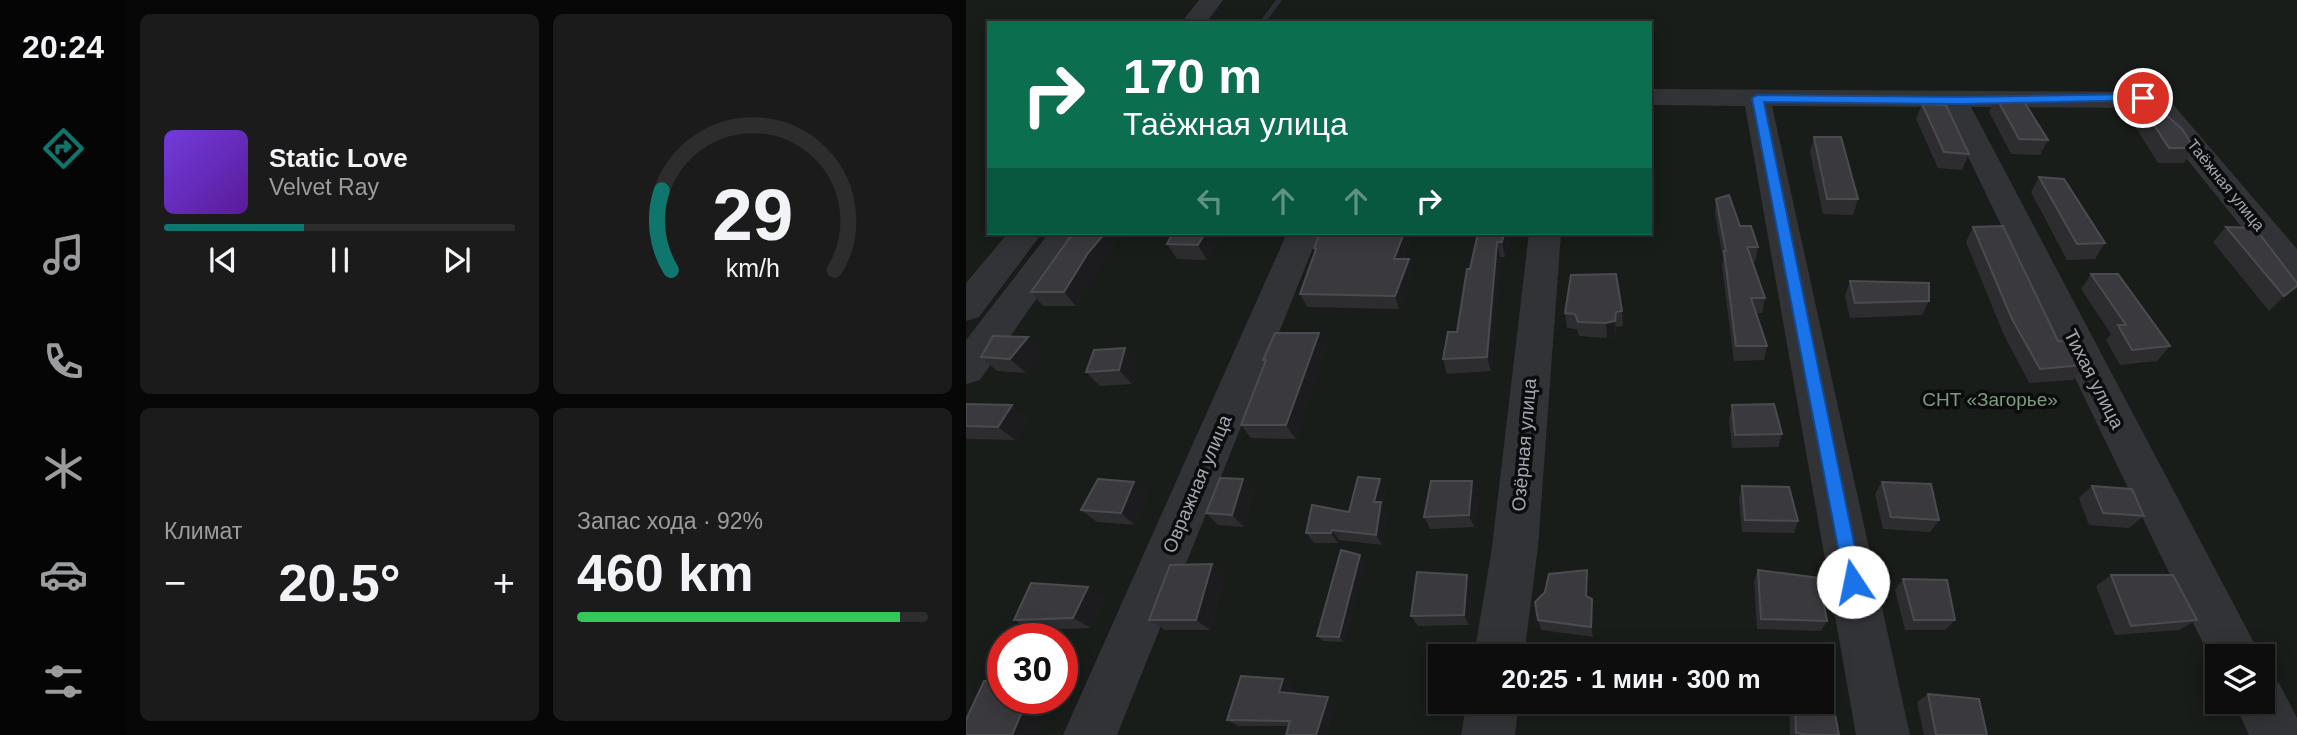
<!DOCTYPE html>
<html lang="ru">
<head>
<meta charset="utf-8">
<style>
	body { margin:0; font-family:Arial,sans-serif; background:#1b1b1c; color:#f1f3f6; height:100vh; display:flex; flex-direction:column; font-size:26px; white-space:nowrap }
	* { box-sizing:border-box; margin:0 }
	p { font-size:23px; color:#9a9c9e }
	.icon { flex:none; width:38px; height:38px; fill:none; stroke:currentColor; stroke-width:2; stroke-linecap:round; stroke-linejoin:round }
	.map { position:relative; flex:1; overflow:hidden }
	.side { display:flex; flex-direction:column; gap:14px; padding:14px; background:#070708; width:840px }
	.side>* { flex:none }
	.hud { position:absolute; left:21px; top:21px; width:665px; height:214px; border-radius:0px; box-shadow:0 4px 18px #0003,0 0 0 2px #2d2d2e; background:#0b6e4f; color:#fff; overflow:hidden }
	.buttons { position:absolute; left:1239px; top:644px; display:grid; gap:14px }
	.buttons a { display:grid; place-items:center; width:70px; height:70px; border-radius:0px; background:#0d0d0e; box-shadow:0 4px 18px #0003,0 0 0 2px #2d2d2e; font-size:35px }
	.speed { position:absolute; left:21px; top:623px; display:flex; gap:14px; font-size:35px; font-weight:700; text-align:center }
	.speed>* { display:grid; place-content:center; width:91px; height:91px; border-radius:50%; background:#0d0d0e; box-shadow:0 4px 18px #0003,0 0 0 2px #2d2d2e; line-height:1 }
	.speed .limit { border:10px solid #d22; background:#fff; color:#111 }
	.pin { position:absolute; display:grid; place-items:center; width:60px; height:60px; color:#fff; margin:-30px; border:4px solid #fff; border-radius:50%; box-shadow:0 2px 7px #0007 }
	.me { position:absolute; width:77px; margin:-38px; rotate:349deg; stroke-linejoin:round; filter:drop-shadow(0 0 5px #0008) }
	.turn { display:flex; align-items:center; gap:24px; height:147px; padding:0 21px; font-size:32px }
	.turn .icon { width:91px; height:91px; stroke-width:2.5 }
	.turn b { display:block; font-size:49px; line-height:60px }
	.lanes { display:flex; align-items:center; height:66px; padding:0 21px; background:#0003; justify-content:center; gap:35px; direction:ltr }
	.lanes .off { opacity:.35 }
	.big { font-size:52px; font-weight:700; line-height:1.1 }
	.side .widget { flex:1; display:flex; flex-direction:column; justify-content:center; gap:10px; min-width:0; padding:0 24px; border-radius:10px; background:#1b1b1c }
	.side .dial { align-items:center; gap:0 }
	.dial svg { height:182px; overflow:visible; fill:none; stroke:#2d2d2e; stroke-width:7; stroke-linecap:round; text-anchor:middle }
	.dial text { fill:#f1f3f6; stroke:none }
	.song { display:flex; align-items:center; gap:21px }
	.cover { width:84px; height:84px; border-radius:10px; background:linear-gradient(135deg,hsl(260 70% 55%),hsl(270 70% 35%)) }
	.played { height:7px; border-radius:4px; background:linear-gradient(90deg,#0f766e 40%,#2d2d2e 40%) }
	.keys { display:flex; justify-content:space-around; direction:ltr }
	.heat { display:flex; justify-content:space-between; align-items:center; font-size:38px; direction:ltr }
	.charge { height:10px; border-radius:5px; background:linear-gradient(90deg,#34c759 92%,#2d2d2e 0) }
	.side .tiles { flex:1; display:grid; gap:14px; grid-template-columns:repeat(2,1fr) }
	.trip { position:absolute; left:462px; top:644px; width:406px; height:70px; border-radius:0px; background:#0d0d0e; box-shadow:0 4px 18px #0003,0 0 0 2px #2d2d2e; font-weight:700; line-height:70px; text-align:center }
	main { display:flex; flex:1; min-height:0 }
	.dock { display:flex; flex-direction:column; width:126px; justify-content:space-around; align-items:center; background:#050506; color:#9a9c9e }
	.dock .icon { width:49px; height:49px }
	.dock .selected { color:#0f766e }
	.dock b { font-size:32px; color:#f1f3f6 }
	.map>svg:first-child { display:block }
</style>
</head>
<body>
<main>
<nav class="dock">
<b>20:24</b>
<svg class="icon selected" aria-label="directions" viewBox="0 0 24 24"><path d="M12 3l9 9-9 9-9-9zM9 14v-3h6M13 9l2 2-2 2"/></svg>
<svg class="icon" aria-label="music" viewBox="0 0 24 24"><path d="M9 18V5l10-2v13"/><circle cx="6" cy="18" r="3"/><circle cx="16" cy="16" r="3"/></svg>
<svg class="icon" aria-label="phone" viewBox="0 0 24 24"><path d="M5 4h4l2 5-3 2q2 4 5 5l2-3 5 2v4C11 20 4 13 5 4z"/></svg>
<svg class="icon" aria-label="climate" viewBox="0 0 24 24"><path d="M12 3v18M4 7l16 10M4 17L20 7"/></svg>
<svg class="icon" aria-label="car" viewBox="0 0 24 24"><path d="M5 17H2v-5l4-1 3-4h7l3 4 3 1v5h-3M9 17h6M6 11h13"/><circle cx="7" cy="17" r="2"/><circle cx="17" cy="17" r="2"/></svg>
<svg class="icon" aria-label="filters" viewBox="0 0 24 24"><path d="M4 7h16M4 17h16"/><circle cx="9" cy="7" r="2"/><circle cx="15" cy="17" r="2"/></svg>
</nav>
<section class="side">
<div class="tiles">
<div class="widget">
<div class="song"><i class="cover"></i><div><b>Static Love</b><p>Velvet Ray</p></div></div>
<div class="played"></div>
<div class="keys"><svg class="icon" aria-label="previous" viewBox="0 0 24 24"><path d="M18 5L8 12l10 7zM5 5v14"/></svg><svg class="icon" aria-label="pause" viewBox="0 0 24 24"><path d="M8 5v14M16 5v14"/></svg><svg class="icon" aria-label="next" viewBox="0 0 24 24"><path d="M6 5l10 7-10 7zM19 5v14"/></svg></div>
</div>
<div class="widget dial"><svg viewBox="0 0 100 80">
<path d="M14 69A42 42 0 1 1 86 69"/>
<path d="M14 69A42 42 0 0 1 10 34" stroke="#0f766e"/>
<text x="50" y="56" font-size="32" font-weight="700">29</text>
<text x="50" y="72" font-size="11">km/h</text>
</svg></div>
<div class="widget"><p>Климат</p>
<div class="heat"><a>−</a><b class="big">20.5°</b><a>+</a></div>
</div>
<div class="widget"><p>Запас хода · 92%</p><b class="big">460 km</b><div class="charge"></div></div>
</div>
</section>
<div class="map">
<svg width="1331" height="735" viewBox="0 0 1331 735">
	<rect width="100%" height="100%" fill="#111112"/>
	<!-- green -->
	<path fill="#181d19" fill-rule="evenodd" d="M0 0H1331V735H0ZM23 23H684V233H23ZM37 639H96V698H37ZM474 656H856V702H474ZM1251 656H1297V702H1251Z"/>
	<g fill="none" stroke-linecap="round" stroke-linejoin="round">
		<!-- stream -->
		<polyline stroke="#282f35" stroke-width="5" points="296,23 313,0"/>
		<!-- minor -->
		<g fill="#323337" fill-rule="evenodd">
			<polygon points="233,0 257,0 240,23 215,23"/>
			<polygon points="684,89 1188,92 1198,94 1331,249 1331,284 1319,281 1180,108 1005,107 1295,656 1251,656 1251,672 978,107 806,106 944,735 890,735 779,106 684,105"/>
			<polygon points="42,233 76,233 13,317 0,321 0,283"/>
			<polygon points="83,233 116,233 14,380 0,384 0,340"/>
			<polygon points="321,233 353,233 151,735 97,735"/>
			<polygon points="563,233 595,233 572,547 558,656 508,656 526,547"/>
			<polygon points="1297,677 1313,683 1331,718 1331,735 1283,735 1268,702 1297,702"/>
			<polygon points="501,702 553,702 549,735 495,735"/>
		</g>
	</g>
	<!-- wall -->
	<g fill="#2d2d30">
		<polygon points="1030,97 1082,140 1074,155 1045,154 1023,112"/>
		<polygon points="1170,97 1228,148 1218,163 1192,163 1160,112"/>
		<polygon points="956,104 1003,154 996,170 972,168 950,119"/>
		<polygon points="848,137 892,199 887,215 857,214 844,152"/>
		<polygon points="1073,177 1139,243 1129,259 1101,260 1065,192"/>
		<polygon points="750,199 792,247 789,262 786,262 799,298 796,313 790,313 801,346 798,360 768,361 756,266 757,259 749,214"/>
		<polygon points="1007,227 1092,341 1118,365 1107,380 1063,383 1037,333 1000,242"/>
		<polygon points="1260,227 1331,283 1317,300 1303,311 1247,242"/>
		<polygon points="207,233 254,233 253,235 255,237 241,260 211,259 201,244"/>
		<polygon points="354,233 447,233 437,259 447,271 433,309 341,307 334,294 349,251 348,248"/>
		<polygon points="512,233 545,233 539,257 534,257 525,371 481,374 477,359 491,332"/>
		<polygon points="133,267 110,306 77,306 65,292"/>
		<polygon points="1125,274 1204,346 1191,361 1154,365 1140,340 1145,334 1115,289"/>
		<polygon points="884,281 963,301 956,315 884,318 879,296"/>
		<polygon points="656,311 657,326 650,327 649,336 641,338 613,336 611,329 601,328 599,313"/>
		<polygon points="360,347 330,439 285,438 275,425 299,362 297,360"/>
		<polygon points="159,348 171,362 166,384 134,386 120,372"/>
		<polygon points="77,352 60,373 31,371 15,357"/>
		<polygon points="0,404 63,419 49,440 2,439 0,438"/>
		<polygon points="766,405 816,434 812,447 766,448 763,419"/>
		<polygon points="277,479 288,492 278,527 252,525 240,513"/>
		<polygon points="414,479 420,489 416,504 421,513 416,545 373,540 372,543 348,543 340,533 383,512"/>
		<polygon points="168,482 182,495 169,525 131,522 115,510"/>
		<polygon points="916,482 973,520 964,532 917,529 909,494"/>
		<polygon points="776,486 832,521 828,533 776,532 773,499"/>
		<polygon points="1126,486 1178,516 1163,528 1123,525 1113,498"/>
		<polygon points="511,493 508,527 464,529 458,517"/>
		<polygon points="399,561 378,642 357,641 351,636"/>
		<polygon points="246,564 259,575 244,630 199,630 183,620"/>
		<polygon points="621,570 622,581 622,597 628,609 627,637 575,630 572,620"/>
		<polygon points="792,570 861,621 855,631 791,629 788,581"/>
		<polygon points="501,575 506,586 503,625 452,626 445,616"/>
		<polygon points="1145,575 1231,620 1213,630 1149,635 1130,586"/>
		<polygon points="937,579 989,620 979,630 939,630 929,590"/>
		<polygon points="139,598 125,628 68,630 48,620"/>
		<polygon points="317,679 326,685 324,693 362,697 370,703 360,735 320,735 322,726 272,726 261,720"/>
		<polygon points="962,694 1021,735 958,735 951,702"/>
		<polygon points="823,702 856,702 873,735 824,735"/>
	</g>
	<!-- shaded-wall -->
	<g fill="#1c1c1e">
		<polygon points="139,233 160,233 133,267 110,306 98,292 122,253"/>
		<polygon points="239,233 254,233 253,235 255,237 241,260 232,245"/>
		<polygon points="438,233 447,233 432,271 428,259"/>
		<polygon points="538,233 545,233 539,257 536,242"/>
		<polygon points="531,242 534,257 525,371 521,357"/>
		<polygon points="443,259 447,271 433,309 429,296"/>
		<polygon points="1331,286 1317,300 1303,311 1318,296"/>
		<polygon points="650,312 649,336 641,338 640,323"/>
		<polygon points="353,333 360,347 330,439 320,425"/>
		<polygon points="62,337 77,352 60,373 44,359"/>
		<polygon points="159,348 171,362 166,384 153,370"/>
		<polygon points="46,405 63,419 49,440 32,427"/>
		<polygon points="277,479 288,492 278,527 266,515"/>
		<polygon points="414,479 420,489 416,504 421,513 416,545 410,535 408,502"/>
		<polygon points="506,481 511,493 508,527 503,515"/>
		<polygon points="168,482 182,495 169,525 155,513"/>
		<polygon points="366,530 373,540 372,543 365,533"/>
		<polygon points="394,555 399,561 378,642 373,637"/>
		<polygon points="246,564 259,575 244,630 230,620"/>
		<polygon points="621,570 622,581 622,607 620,596"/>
		<polygon points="501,575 506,586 503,625 498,615"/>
		<polygon points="122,587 139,598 125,628 107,618"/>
		<polygon points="626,599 628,609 627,637 625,627"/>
		<polygon points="317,679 326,685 322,698 313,692"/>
		<polygon points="362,697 370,703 360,735 350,735"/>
		<polygon points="62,698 86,698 71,735 46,735"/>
	</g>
	<!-- building -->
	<g fill="#3a3a3e" stroke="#4a4b50" stroke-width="2">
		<polygon points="1030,97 1055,97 1082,140 1053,139"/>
		<polygon points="1170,97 1180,97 1216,129 1228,148 1203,148"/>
		<polygon points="956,104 980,105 1003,154 978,152"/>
		<polygon points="848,137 875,137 892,199 861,199"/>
		<polygon points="1073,177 1098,179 1139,243 1111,244"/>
		<polygon points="763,195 774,226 785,226 792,247 781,247 799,298 785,298 801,346 770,346 758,251 760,251 750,199"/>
		<polygon points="1037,226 1092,341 1103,341 1118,365 1074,369 1046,319 1007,227"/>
		<polygon points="1260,227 1289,228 1331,283 1331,286 1318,296"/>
		<polygon points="107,233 139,233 122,253 98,292 65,292"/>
		<polygon points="207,233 239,233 232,245 201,244"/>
		<polygon points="354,233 438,233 428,259 443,259 429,296 334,294 350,249 348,248"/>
		<polygon points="512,233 538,233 536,242 531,242 521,357 477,359 482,332 491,332 501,269 504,269"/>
		<polygon points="650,274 656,311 650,312 649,321 640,323 612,322 609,314 599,313 605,275"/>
		<polygon points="1125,274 1152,274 1204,346 1166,350 1152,325 1160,325"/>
		<polygon points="884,281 963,283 963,301 889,303"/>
		<polygon points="309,333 353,333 320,425 275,425 300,360 297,360"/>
		<polygon points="27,336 62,337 44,359 15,357"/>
		<polygon points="159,348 153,370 120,372 128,350"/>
		<polygon points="0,404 46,405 32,427 0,426"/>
		<polygon points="808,404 816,434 769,435 766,405"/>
		<polygon points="392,477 414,479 408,502 415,502 410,535 366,530 365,533 340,533 346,505 383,512"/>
		<polygon points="254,478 277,479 266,515 240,513"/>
		<polygon points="132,479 168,482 155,513 115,510"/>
		<polygon points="465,481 506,481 503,515 458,517"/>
		<polygon points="916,482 965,484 973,520 925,517"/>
		<polygon points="776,486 823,487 832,521 779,520"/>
		<polygon points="1126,486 1166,489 1178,516 1137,513"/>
		<polygon points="375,550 394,555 373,637 351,636"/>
		<polygon points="246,564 230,620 183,620 204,565"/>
		<polygon points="621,570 620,596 626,599 625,627 572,620 569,602 579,592 583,574"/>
		<polygon points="792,570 853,578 861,621 795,619"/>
		<polygon points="451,572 501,575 498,615 445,616"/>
		<polygon points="1145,575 1207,575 1231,620 1165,626"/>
		<polygon points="937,579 981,580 989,620 948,620"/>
		<polygon points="65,583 122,587 107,618 48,620"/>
		<polygon points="275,676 317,679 313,692 362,697 350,735 320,735 324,721 261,720"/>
		<polygon points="18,681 37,682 37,698 62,698 46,735 0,735 0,720"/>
		<polygon points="856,692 865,693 873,735 843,735 830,733 829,702 856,702"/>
		<polygon points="962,694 1013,699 1021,735 970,735"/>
	</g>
	<!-- route -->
	<polygon fill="#1a73e8" stroke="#114b97" stroke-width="2" points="1177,94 1181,95 1181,100 995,104 798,102 896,582 893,589 887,591 880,589 786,98 791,95 995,97"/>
	<g text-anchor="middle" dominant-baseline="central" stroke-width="7" stroke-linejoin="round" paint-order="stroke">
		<!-- far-street labels -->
		<g font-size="16" fill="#a3a7b2" stroke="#0c0c0d">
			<text transform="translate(1260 185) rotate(51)">Таёжная улица</text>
		</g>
		<!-- street labels -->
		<g font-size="19" fill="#a3a7b2" stroke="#0c0c0d">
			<text transform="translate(1128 379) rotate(63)">Тихая улица</text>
			<text transform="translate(558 445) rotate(-85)">Озёрная улица</text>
			<text transform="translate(231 484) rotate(-67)">Овражная улица</text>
		</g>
		<!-- park labels -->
		<g font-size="19" fill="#7b9c7f" stroke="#0c0c0d">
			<text x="1024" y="399">СНТ «Загорье»</text>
		</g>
	</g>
</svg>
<div class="buttons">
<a><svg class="icon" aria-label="layers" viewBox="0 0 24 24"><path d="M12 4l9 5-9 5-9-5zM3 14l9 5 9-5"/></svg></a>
</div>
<div class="speed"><div class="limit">30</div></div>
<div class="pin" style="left:1177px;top:98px;background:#d93025"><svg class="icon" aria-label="arrive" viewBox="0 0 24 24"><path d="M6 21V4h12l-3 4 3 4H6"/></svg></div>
<svg class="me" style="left:887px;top:582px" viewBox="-20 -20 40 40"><circle r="19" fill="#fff"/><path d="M0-13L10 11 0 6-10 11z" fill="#1a73e8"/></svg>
<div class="trip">20:25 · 1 мин · 300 m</div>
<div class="hud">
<div class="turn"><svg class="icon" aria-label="right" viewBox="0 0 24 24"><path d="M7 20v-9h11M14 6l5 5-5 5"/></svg><div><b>170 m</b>Таёжная улица</div></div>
<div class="lanes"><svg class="icon off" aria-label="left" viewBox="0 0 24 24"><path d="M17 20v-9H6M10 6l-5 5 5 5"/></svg><svg class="icon off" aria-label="ahead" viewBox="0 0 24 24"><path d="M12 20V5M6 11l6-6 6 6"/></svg><svg class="icon off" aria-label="ahead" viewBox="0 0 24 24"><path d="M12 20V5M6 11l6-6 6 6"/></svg><svg class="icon" aria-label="right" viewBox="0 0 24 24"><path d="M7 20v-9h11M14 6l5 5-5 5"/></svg></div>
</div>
</div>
</main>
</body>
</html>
